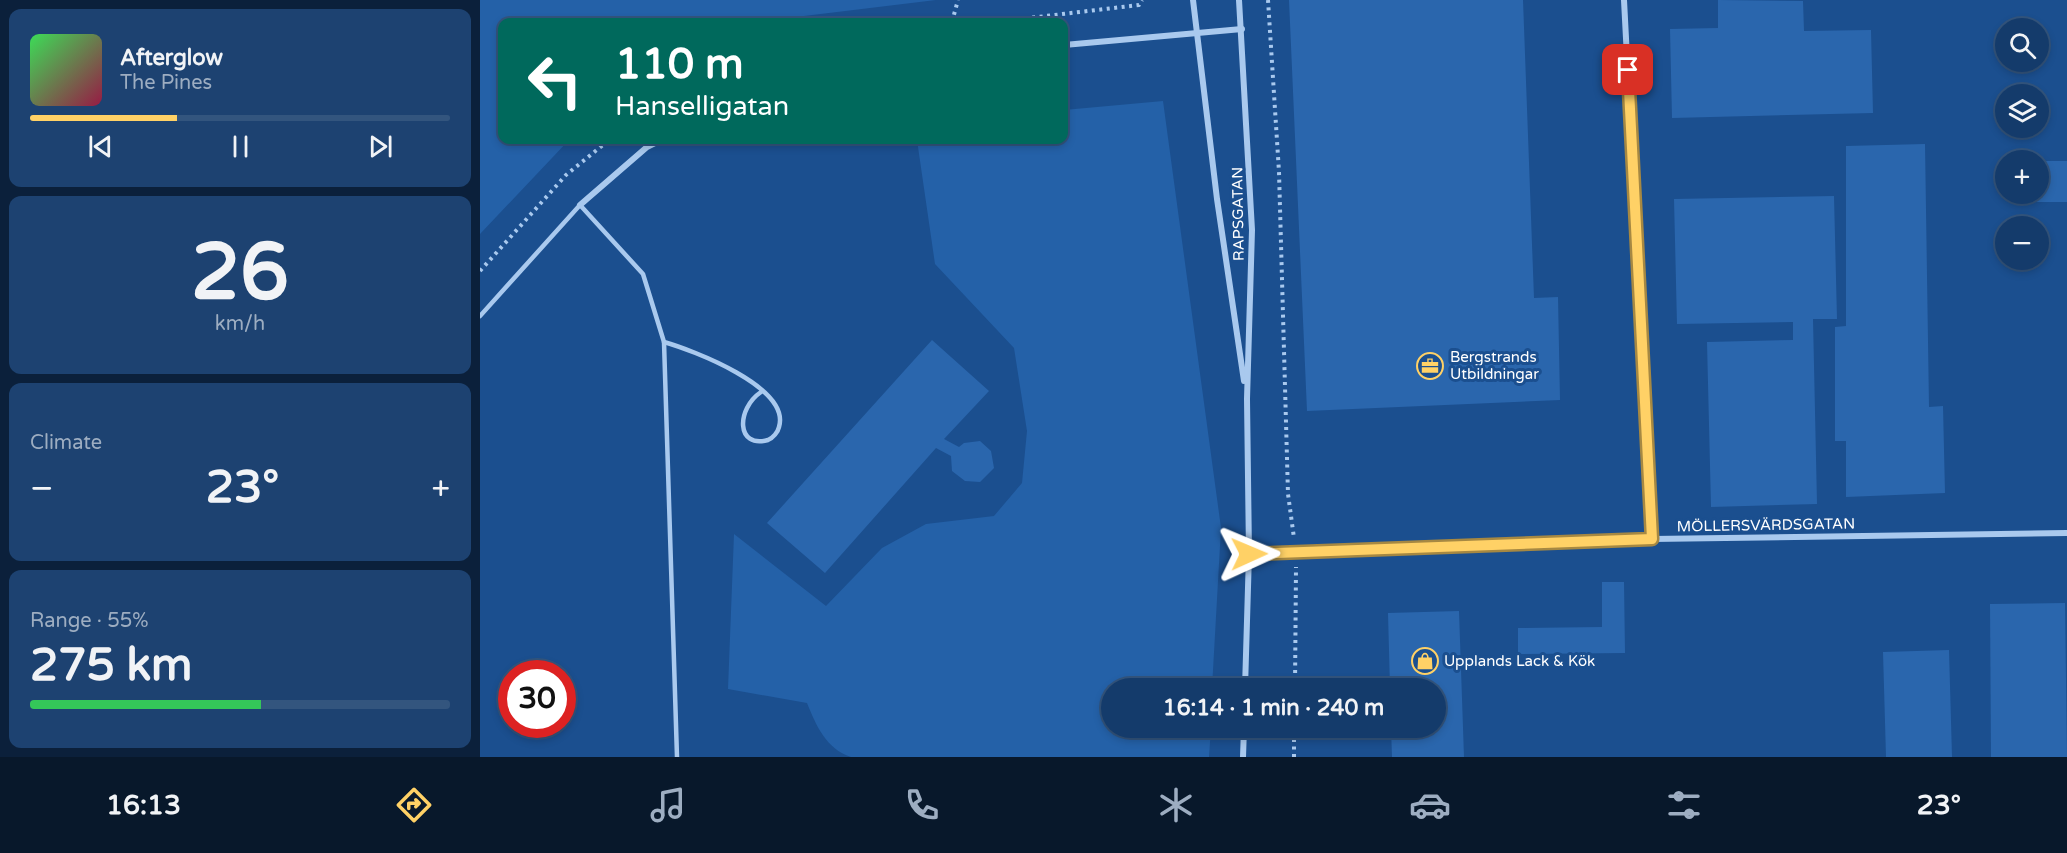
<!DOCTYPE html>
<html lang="en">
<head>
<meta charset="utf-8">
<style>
	body { margin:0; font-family:"Varela Round",sans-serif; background:#1d4271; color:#f1f3f6; height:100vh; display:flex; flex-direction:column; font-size:22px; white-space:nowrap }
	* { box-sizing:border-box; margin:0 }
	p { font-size:20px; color:#9dadc1 }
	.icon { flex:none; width:33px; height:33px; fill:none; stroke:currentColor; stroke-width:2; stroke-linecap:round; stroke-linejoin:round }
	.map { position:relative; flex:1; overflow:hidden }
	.details { display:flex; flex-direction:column; gap:9px; padding:9px; background:#0b203b; width:480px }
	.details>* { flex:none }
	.hud { position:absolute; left:18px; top:18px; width:570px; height:126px; border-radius:12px; box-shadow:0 3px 9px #0003,0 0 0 2px #33557e; background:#00695c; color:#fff; overflow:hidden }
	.buttons { position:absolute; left:1515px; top:18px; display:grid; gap:12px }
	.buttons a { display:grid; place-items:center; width:54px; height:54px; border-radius:50%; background:#143b6b; box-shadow:0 3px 9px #0003,0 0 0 2px #33557e; font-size:30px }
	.speed { position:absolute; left:18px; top:660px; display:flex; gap:12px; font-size:30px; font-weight:700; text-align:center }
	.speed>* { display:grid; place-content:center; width:78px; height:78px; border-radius:50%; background:#143b6b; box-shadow:0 3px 9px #0003,0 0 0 2px #33557e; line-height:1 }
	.speed .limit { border:9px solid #d22; background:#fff; color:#111 }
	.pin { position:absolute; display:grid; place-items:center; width:51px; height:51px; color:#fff; margin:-26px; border-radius:12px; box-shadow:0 3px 9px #0006 }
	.me { position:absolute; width:66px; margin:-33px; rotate:89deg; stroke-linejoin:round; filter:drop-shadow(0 0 4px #0008) }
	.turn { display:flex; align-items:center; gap:21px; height:126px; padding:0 18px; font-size:27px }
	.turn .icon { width:78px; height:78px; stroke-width:2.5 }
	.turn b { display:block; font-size:42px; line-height:51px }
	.big { font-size:45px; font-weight:700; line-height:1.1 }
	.details .tile { flex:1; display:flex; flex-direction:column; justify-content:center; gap:9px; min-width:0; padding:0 21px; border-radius:12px; background:#1d4271 }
	.details .dial { align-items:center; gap:0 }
	.dial b { font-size:78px; line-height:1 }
	.song { display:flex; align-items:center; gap:18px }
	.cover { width:72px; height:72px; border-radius:9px; background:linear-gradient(135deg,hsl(130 70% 55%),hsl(340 70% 35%)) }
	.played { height:6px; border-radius:3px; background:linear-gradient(90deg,#ffd166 35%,#33557e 35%) }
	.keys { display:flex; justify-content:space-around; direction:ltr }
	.heat { display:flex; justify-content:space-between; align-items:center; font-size:33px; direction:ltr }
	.charge { height:9px; border-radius:4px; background:linear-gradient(90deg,#34c759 55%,#33557e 0) }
	.trip { position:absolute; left:621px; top:678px; width:345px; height:60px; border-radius:30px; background:#143b6b; box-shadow:0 3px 9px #0003,0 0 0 2px #33557e; font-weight:700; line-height:60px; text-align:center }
	.tabs { display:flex; height:96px; justify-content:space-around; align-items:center; background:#08182b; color:#9dadc1 }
	.tabs .icon { width:42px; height:42px }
	.tabs .current { color:#ffd166 }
	.tabs b { font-size:27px; color:#f1f3f6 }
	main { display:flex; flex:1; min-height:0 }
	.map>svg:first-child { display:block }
</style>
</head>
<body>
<main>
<section class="details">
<div class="tile">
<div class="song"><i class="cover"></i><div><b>Afterglow</b><p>The Pines</p></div></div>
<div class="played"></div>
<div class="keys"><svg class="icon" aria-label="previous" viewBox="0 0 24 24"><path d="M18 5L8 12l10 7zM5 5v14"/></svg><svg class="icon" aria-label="pause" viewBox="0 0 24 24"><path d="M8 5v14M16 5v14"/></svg><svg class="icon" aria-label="next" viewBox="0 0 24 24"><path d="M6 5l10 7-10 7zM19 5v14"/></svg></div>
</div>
<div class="tile dial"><b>26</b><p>km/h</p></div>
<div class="tile"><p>Climate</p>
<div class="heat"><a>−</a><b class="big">23°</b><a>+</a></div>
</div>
<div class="tile"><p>Range · 55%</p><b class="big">275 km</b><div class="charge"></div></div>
</section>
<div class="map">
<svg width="1587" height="757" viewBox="0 0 1587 757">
	<rect width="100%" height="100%" fill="#1b4f8f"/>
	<!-- green -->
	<g fill="#2461a8">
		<polygon points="0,0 456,0 324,16 304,22 22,22 22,140 89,140 0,234"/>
		<path d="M683 101 741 528 732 688H632V728H731L729 757H371C346 749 336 725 327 703L248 689 254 534 346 606 402 548 446 524 514 516 542 483 547 431 534 348 455 264 437 140H584V110Z"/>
	</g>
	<!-- building -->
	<g fill="#2a66ad">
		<polygon points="809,0 1043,0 1054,298 1078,297 1080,400 827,411"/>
		<polygon points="1238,0 1323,1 1324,31 1391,30 1393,113 1192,118 1190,29 1238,28"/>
		<polygon points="1445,144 1449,407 1463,406 1465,493 1366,497 1366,441 1355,441 1355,327 1366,326 1366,146"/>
		<polygon points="1558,161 1587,161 1587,202 1534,202 1534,194 1558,194"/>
		<polygon points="1354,196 1357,319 1333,319 1337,504 1231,507 1227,342 1313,340 1313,322 1197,324 1194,199"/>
		<polygon points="452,340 509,391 464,439 479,447 484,443 500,441 511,451 514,468 500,482 485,481 472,471 471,456 456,448 345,573 287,523"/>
		<polygon points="1122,582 1144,582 1145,653 1038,654 1038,628 1122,627"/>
		<polygon points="1585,603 1587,757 1511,757 1510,604"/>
		<polygon points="979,611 984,757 912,757 911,728 956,728 956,688 910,688 908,613"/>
		<polygon points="1469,650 1472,757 1406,757 1403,652"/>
	</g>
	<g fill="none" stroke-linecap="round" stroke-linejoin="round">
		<!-- path -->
		<g stroke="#a9c9ee" stroke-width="4" stroke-dasharray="3 4.5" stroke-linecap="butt">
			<polyline points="788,0 799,172 808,494 814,538"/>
			<polyline points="472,22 478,0"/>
			<polyline points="515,22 659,5 662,0"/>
			<polyline points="0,271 86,175 129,140"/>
			<polyline points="815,688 816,567"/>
			<polyline points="814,757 814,728"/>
		</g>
		<!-- lane -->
		<g stroke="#a9c9ee" stroke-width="4.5">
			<path d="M0 316 100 205 163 274 184 342C212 350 311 387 299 427 298 432 293 438 288 440 256 449 256 409 281 392"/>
			<polyline points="184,342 197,757"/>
		</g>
		<!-- street -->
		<g stroke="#a9c9ee" stroke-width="6">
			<polyline points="713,0 737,199 764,381"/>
			<polyline points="759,0 772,230 767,399 769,554 765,688"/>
			<polyline points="1144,0 1172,539"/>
			<polyline points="584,45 762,29"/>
			<polyline points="100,205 167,147 181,140"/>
			<polyline points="769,554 1172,539 1587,533"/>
			<polyline points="763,757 764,728"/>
		</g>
	</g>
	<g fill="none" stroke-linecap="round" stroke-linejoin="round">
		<defs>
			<polyline id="route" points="769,554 1172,539 1148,70"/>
		</defs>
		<!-- route casing -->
		<use href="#route" stroke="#a68842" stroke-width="15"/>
		<!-- route -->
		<use href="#route" stroke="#ffd166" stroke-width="10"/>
	</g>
	<!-- icons -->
	<defs>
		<symbol id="office-ring" viewBox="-11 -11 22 22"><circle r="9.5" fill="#1b4f8f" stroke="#ffd166" stroke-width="1.5"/><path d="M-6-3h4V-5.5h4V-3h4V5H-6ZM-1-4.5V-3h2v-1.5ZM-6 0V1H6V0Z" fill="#ffd166"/></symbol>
		<symbol id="shop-ring" viewBox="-11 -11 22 22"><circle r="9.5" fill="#1b4f8f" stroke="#ffd166" stroke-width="1.5"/><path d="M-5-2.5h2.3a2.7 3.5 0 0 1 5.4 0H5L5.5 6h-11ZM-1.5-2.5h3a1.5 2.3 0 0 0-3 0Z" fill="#ffd166"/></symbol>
	</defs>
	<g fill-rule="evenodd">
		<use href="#office-ring" x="935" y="351" width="30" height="30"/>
		<use href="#shop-ring" x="930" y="646" width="30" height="30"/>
	</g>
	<g text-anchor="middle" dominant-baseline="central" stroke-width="6" stroke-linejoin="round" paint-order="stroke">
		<!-- street labels -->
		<g font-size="15" fill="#fff" stroke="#1b4f8f">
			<text transform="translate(758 214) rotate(-91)">RAPSGATAN</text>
			<text transform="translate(1286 525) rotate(-1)">MÖLLERSVÄRDSGATAN</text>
		</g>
		<!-- poi labels -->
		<g font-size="15" fill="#fff" stroke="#1b4f8f" text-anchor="start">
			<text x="970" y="357">Bergstrands<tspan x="970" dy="17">Utbildningar</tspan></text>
			<text x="964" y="661">Upplands Lack &amp; Kök</text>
		</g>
	</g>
</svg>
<div class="buttons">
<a><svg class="icon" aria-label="search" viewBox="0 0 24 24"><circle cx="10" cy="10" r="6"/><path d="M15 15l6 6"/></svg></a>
<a><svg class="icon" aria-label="layers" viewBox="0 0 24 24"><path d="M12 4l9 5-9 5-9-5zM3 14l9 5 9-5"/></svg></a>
<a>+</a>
<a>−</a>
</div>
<div class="speed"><div class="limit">30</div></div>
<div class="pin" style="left:1148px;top:70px;background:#d93025"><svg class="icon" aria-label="arrive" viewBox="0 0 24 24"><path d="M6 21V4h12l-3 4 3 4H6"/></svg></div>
<svg class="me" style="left:769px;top:554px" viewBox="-20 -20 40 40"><path d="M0-17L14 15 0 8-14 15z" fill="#ffd166" stroke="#fff" stroke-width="4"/></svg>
<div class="trip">16:14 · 1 min · 240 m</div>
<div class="hud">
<div class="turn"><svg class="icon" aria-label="left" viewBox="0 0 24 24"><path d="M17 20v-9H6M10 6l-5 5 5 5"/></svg><div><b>110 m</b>Hanselligatan</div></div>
</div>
</div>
</main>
<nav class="tabs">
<b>16:13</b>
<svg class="icon current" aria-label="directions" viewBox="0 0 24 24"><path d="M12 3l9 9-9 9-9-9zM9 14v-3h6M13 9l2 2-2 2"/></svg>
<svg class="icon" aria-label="music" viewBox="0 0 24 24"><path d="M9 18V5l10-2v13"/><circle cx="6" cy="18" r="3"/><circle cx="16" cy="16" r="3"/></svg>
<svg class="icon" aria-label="phone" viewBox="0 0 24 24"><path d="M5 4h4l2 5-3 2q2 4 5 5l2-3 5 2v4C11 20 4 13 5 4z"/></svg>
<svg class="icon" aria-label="climate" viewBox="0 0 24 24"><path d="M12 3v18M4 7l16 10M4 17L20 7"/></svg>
<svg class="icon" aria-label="car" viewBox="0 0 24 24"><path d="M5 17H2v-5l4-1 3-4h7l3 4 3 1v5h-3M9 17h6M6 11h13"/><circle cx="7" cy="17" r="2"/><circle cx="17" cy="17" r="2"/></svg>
<svg class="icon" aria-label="filters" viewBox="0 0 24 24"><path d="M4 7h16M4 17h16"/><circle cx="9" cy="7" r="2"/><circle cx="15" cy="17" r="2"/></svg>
<b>23°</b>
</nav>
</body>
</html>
